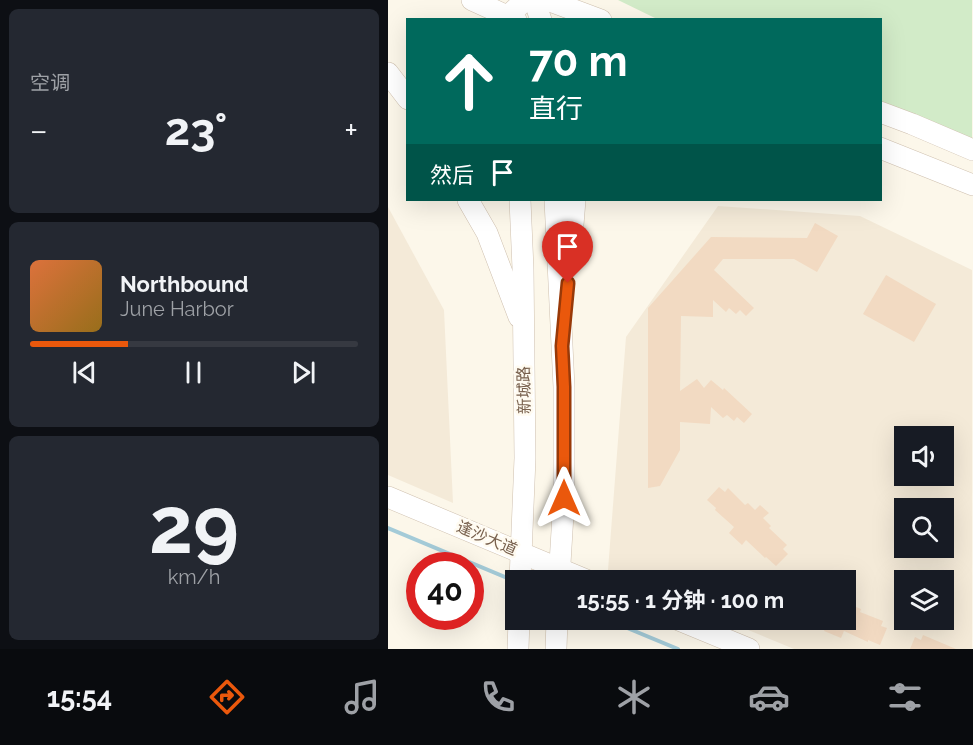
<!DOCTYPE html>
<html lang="zh">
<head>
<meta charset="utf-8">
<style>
	body { margin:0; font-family:Raleway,"Noto Sans SC",sans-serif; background:#242831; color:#f1f3f6; height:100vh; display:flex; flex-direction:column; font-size:22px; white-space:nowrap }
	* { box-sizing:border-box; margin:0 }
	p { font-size:20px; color:#9ea1a6 }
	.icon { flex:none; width:33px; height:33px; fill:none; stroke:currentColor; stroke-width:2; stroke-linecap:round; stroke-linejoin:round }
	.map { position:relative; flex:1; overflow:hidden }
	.details { display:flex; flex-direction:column; gap:9px; padding:9px; background:#0d0f14; width:388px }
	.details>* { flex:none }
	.top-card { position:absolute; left:18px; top:18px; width:476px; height:183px; border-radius:0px; box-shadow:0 6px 24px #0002; background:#00695c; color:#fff; overflow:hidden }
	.fabs { position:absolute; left:506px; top:426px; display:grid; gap:12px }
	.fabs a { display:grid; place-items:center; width:60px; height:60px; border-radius:0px; background:#171b24; box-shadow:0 6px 24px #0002; font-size:30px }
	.speed { position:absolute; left:18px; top:552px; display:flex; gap:12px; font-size:30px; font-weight:700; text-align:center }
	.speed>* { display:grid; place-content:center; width:78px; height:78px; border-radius:50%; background:#171b24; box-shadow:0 6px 24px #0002; line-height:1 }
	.speed .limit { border:9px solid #d22; background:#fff; color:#111 }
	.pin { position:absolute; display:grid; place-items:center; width:51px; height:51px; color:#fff; margin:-62px -26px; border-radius:50% 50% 50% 0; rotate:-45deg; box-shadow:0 0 6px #0007 }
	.pin .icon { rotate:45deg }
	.me { position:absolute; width:66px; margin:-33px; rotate:0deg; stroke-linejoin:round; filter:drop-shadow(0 0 4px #0008) }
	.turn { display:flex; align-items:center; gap:21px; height:126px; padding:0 24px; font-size:27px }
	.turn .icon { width:78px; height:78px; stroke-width:2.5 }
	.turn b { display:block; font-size:42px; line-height:51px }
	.then { display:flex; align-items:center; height:57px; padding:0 24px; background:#0003; gap:12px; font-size:22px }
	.big { font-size:45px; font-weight:700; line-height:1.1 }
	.details .card { flex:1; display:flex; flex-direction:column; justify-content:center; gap:9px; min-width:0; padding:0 21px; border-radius:9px; background:#242831 }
	.details .dial { align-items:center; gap:0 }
	.dial b { font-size:78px; line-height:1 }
	.song { display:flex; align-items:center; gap:18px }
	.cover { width:72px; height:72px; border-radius:9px; background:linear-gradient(135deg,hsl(20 70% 55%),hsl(40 70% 35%)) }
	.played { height:6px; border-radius:3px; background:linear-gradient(90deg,#ea580c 30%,#363941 30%) }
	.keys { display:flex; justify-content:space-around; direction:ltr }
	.heat { display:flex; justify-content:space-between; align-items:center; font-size:33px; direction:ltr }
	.trip { position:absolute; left:117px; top:570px; width:351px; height:60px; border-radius:0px; background:#171b24; box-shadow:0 6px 24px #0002; font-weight:700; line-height:60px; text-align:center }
	.dock { display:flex; height:96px; justify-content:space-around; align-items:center; background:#090b0e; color:#9ea1a6 }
	.dock .icon { width:42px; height:42px }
	.dock .on { color:#ea580c }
	.dock b { font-size:27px; color:#f1f3f6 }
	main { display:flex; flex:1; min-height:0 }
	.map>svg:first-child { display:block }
</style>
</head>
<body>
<main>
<section class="details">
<div class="card"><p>空调</p>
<div class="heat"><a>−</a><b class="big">23°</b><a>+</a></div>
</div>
<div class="card">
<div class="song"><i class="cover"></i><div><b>Northbound</b><p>June Harbor</p></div></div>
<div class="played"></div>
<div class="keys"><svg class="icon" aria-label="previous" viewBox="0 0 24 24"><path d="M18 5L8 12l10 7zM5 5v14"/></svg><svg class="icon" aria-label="pause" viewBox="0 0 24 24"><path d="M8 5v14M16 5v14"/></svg><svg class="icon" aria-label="next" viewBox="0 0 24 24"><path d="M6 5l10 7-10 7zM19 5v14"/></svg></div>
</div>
<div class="card dial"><b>29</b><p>km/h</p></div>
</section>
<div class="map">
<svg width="585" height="649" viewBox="0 0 585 649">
	<rect width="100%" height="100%" fill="#fcf7ea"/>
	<!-- residential -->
	<g fill="#f4ead8" fill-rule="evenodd">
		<path d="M330 206 472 216 584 270V649H406L336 620H458V580H245L220 570 238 337ZM516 436H555V476H516ZM516 508H555V548H516ZM516 580H555V620H516Z"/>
		<polygon points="0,207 56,310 65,503 0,475"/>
	</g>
	<!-- green -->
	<polygon fill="#d2ebc8" points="230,0 584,0 584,143 492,108 492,20 269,19"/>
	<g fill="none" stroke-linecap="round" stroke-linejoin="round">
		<!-- stream -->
		<g stroke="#a4cbd8" stroke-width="4">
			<polyline points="0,528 124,580"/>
			<polyline points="220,620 290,649"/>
		</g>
	</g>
	<!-- building -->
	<g fill="#f2dac2">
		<polygon points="427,223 450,236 429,272 406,259 335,259 326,270 366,308 358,316 352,310 348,314 341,308 338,312 325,300 325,317 293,316 292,391 309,379 316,388 323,380 335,390 336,388 364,414 356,423 349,417 346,421 339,415 335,418 323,407 322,424 292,422 292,450 272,486 260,488 260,308 323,237 419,238"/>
		<polygon points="498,275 548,304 526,342 475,314"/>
		<polygon points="331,487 337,492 340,488 357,505 360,503 367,510 372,505 381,513 375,518 383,526 381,528 399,545 395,549 400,554 388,566 378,557 377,558 358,540 354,545 341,533 346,527 327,510 328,508 319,500"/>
		<polygon points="458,603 473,609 472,612 495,621 493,626 499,628 492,645 480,640 480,642 456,631 453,638 436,631 439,624 428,620 458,620"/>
		<polygon points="535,635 568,649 522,649 527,637 533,640"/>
	</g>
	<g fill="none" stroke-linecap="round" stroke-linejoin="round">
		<defs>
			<g id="minor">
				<polyline points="84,0 128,20"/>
				<polyline points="146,0 153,20"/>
				<polyline points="159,0 213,20"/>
				<polyline points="120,20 120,16 137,0"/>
				<polyline points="0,73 20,99"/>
				<polyline points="492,112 524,124 585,150"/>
				<polyline points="492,148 585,185"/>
				<polyline points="80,200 99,233 131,317"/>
				<polyline points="167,200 176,387 176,498 171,580"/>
				<polyline points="182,262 187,200"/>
				<polyline points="0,497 198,580"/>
				<polyline points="132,580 137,458 135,269 132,200"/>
				<polyline points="291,620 361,649"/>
				<polyline points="130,649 131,620"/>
				<polyline points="168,649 169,620"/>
			</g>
		</defs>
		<!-- minor casing -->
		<use href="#minor" stroke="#cfc0af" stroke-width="22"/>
		<!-- minor -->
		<use href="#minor" stroke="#fff" stroke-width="21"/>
	</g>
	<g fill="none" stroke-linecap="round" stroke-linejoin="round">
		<defs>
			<polyline id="route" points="176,498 176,387 174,346 180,283"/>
		</defs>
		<!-- route casing -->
		<use href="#route" stroke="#983908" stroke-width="15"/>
		<!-- route -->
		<use href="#route" stroke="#ea580c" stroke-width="10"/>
	</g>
	<g text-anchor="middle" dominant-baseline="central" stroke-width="5" stroke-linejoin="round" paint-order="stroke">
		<!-- street labels -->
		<g font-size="16" fill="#78604d" stroke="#fffbf1">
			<text transform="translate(136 390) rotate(-91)">新城路</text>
			<text transform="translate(99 538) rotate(23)">逢沙大道</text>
		</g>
	</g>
</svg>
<div class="fabs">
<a><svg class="icon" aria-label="sound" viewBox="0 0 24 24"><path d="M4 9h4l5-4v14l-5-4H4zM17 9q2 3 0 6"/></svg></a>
<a><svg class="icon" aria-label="search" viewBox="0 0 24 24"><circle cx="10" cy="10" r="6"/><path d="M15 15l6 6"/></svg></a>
<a><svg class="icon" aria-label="layers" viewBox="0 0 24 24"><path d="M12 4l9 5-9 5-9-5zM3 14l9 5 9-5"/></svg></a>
</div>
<div class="speed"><div class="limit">40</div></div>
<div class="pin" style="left:180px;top:283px;background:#d93025"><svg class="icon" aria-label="arrive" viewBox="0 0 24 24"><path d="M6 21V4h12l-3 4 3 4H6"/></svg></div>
<svg class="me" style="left:176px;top:498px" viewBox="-20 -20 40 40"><path d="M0-17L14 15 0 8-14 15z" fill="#ea580c" stroke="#fff" stroke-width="4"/></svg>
<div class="trip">15:55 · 1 分钟 · 100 m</div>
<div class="top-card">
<div class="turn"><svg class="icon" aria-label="ahead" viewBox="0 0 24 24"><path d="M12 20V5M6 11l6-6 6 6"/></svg><div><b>70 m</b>直行</div></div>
<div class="then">然后<svg class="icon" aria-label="arrive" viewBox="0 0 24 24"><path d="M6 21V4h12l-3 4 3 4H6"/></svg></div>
</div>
</div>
</main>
<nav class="dock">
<b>15:54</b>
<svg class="icon on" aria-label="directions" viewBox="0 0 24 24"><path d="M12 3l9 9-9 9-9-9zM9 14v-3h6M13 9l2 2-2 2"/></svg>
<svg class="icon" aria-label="music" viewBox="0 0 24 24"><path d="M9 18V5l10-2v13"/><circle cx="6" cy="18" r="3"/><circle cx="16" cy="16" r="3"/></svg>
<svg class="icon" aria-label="phone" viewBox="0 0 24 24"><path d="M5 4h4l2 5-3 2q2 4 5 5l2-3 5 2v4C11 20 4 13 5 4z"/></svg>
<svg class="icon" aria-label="climate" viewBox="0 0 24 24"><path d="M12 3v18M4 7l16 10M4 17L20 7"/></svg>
<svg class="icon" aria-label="car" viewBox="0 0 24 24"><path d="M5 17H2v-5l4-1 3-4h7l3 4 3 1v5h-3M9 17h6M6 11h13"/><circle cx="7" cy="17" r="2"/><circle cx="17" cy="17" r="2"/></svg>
<svg class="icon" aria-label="filters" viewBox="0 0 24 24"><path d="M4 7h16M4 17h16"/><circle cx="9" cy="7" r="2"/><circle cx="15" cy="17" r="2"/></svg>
</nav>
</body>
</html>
